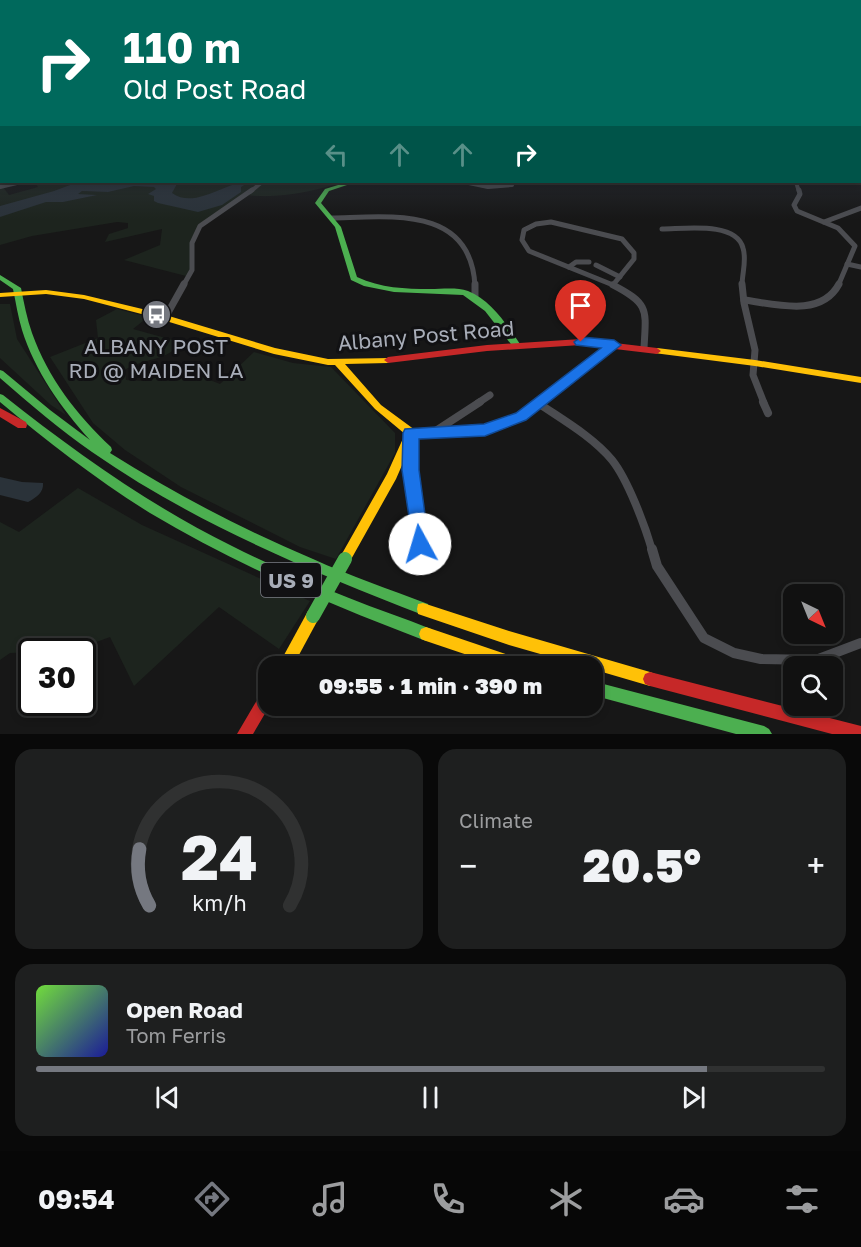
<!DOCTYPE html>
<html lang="en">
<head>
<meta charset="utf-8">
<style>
	body { margin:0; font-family:"Golos Text",sans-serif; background:#1e1f1f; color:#f1f3f6; height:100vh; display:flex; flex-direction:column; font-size:22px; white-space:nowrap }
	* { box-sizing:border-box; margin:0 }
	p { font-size:20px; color:#9c9d9f }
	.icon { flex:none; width:33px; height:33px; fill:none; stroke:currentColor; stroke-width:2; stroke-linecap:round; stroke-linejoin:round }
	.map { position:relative; height:734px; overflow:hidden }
	.side { display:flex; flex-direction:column; gap:15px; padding:15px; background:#090909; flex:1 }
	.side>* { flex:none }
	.guide { position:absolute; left:0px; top:0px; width:861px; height:183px; box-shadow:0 3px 9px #0003,0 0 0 2px #303131; background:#00695c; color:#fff; overflow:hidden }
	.needle { width:39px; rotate:137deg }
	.controls { position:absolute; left:783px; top:584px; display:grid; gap:12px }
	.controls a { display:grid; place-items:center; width:60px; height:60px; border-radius:12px; background:#111; box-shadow:0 3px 9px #0003,0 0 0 2px #303131; font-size:30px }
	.speed { position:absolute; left:18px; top:638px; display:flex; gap:12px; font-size:30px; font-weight:700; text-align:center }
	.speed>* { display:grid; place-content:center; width:78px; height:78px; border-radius:50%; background:#111; box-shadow:0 3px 9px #0003,0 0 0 2px #303131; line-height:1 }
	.speed .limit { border:3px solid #111; border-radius:9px; background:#fff; color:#111 }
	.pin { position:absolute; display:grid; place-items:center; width:51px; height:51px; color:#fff; margin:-62px -26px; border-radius:50% 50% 50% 0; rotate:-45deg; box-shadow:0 0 6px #0007 }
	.pin .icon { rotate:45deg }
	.me { position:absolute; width:66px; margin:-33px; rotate:354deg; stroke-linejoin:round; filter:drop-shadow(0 0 4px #0008) }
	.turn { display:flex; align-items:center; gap:21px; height:126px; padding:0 24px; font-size:27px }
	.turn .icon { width:78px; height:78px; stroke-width:2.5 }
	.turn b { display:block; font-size:42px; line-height:51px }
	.lanes { display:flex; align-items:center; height:57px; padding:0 24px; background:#0003; justify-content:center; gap:30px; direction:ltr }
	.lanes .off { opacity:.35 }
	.big { font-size:45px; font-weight:800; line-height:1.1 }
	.side .card { flex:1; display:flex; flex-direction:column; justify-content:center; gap:9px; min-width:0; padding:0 21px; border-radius:18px; background:#1e1f1f }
	.side .dial { align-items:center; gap:0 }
	.dial svg { height:156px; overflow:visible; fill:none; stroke:#303131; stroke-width:7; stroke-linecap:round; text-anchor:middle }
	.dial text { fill:#f1f3f6; stroke:none }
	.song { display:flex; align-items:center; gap:18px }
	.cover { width:72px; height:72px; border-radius:9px; background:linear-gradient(135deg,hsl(100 70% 55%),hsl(240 70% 35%)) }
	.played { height:6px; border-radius:3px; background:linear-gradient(90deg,#757880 85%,#303131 85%) }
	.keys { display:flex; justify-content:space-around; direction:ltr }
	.heat { display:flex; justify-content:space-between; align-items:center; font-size:33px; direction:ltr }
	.side .tiles { flex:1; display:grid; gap:15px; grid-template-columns:1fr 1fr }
	.card:last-child { grid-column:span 2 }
	.trip { position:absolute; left:258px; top:656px; width:345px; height:60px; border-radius:18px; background:#111; box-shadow:0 3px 9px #0003,0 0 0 2px #303131; font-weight:800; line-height:60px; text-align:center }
	.tabs { display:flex; height:96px; justify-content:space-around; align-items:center; background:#070707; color:#9c9d9f }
	.tabs .icon { width:42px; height:42px }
	.tabs .current { color:#757880 }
	.tabs b { font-size:27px; color:#f1f3f6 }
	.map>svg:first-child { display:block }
</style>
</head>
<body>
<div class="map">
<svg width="861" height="734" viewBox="0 0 861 734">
	<rect width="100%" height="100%" fill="#171717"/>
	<!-- green -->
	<g fill="#1d241e">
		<path d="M34 182H343C313 192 278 199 246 195L195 231 190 270 186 276 124 260 160 245 162 229 105 242 109 234 128 228V223L117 222 32 236 0 245V188L3 187 9 195 38 187Z"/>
		<polygon points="0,304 10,304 17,339 66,415 51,405 0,358"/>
		<path d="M117 309 148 317 133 329 180 342C169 362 141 358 125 370L126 380 146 381 182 369 220 384 254 352 293 363 331 367 395 433V453L336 559 300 547 181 487 125 450 93 423 50 357 98 338 96 320Z"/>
		<polygon points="78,488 142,525 310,601 279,649 219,607 134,686 110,637 72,651 10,653 0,660 0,522 19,532"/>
	</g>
	<!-- water -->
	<g fill="#2a3239">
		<path d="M78 182H178L172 193C196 210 225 181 249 182L241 187V192L222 205 198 212 158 203 154 201V196L148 194 156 189 154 187 134 186 108 192 82 191 78 194 97 195 63 202H46L0 217V206L54 191Z"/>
		<path d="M0 477 22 482 43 483C44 492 36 498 28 502L0 495Z"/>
	</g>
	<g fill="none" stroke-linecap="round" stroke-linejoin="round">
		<!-- street-far4 -->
		<g stroke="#4b4c50" stroke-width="4">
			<polyline points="464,182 488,187 512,185"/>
			<polyline points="796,182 799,192"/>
			<polyline points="0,187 21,182"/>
			<polyline points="250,192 262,182"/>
		</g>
		<!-- street-far3 -->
		<g stroke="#4b4c50" stroke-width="5">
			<polyline points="799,190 800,194 794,205 797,211 838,228 855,246 838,286"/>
			<path d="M331 218C390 217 471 205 475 286"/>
			<polygon points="551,222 622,239 634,253 634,259 613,285 529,251 522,240 524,230 536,224"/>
			<polyline points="824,222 861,208"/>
			<path d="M662 229C684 229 736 221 743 248 747 260 742 273 742 286"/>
			<polyline points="847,264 861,267"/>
			<polyline points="596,265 620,277"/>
			<polyline points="569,267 576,262 589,262"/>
			<polyline points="183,286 192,270 192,243 200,226 252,190"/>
		</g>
		<!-- street-far2 -->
		<g stroke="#4b4c50" stroke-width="7">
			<polyline points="475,284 475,297"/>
			<polyline points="742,284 744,303 755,350 753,375 764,403"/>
			<path d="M613 285C650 304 646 310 644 348"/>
			<path d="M744 300C775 304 821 318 839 284"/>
			<polyline points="165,318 184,284"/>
			<polyline points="478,403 490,395"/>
			<polyline points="539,403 614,344"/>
		</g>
		<!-- street-far1 -->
		<g stroke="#4b4c50" stroke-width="8">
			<polyline points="763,402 768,413"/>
			<path d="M538 403C563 420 593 437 612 460 628 480 645 526 652 550"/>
			<polyline points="434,432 480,402"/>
			<path d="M416 550 421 538 412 485 411 433C446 433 491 435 522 416 529 412 534 406 541 402"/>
		</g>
		<!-- street -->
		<g stroke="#4b4c50" stroke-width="10">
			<polyline points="652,549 657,566 704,638 734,653 761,659 816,660 861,643"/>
			<polyline points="414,556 417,549"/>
		</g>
		<!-- fast -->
		<g fill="#4caf50" fill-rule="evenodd">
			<polygon points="860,132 861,133 861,138 860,137"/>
			<path d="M348 182H356L329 191 321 203 341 227 357 277C381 288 405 289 430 289 442 289 457 287 468 291 491 300 507 325 520 344L521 346 520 348H514L485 311 463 295 394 292 364 286 351 280 335 227 315 203 325 189Z"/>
			<path d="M0 275 21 288C24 303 27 319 32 333 48 378 77 415 111 447L112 450 110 453C175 494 242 529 313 559 350 576 389 589 428 604L429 609 428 614 423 615C308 570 194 523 92 452 60 430 30 404 0 378V370L3 371 50 410 90 440C61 408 35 371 22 330 18 317 16 303 13 289L0 280Z"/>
			<path d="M0 394 3 395C75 452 149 505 232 546 270 565 310 583 349 598 376 609 404 618 431 629L433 634 431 639 426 641C331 605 237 565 150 513 97 480 48 442 0 402Z"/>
			<polygon points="592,681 764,726 769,729 772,734 736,734 592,695"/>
		</g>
		<!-- slow -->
		<g fill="#ffc107" fill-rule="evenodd">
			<polygon points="46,290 84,295 159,313 275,348 328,359 391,358 392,360 388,363 345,364 381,405 415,430 416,433 396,479 349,563 345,565 341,563 339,559 387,474 405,434 375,409 335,365 328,365 274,354 153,317 84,299 46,294 0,297 0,293"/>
			<polygon points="657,348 755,360 861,377 861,383 755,366 654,353 653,351 654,349"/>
			<polygon points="423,603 509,631 650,672 655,674 657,679 655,684 650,686 592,669 592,666 582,666 509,645 418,614 417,609 418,604"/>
			<polygon points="313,610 318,611 320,616 293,666 278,666 308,611"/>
			<polygon points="426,627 520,659 525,661 527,666 500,666 426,641 421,639 419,634 421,629"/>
		</g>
		<!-- jam -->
		<g fill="#c62828" fill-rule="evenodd">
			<polygon points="581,339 657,348 661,351 657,354 581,345 487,351 388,363 384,360 388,357 487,345"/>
			<polygon points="0,408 26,422 27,425 26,428 18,428 0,417"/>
			<polygon points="650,672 861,726 861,734 832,734 650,686 645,684 643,679 645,674"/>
			<polygon points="268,688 268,705 270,705 253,734 237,734 263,690"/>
		</g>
		<!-- fast-bridge -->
		<polyline stroke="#4caf50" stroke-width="14" points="313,616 345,559"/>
	</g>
	<!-- sky -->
	<linearGradient id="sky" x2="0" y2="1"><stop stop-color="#0d0d0d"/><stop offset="0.53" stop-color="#363c47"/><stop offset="1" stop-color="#363c47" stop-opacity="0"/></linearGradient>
	<rect width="861" height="219" fill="url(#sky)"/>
	<!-- route -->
	<polygon fill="#1a73e8" stroke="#114b97" stroke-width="1.5" points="581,337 614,340 621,345 526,420 485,436 419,439 419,470 429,544 427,550 420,552 414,550 402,470 403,433 405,429 484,424 516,413 601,348 576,345 574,342"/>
	<!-- icons -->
	<defs>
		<symbol id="bus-disc" viewBox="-11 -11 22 22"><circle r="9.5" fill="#757880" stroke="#111113"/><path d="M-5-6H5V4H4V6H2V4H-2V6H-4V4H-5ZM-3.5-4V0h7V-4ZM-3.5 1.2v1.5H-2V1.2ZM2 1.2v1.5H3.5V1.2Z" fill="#fff"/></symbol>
	</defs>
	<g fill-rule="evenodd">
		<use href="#bus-disc" x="140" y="298" width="33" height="33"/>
	</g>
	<g text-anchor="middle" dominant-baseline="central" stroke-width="6" stroke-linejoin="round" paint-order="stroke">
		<!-- shield labels -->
		<rect fill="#111113" stroke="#7b7e86" stroke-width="1.5" x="261" y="563" width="60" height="34" rx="4.5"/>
		<g font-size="20" font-weight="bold" fill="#a8adb8">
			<text x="291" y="580">US 9</text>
		</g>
		<!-- street labels -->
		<g font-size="21" fill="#a8adb8" stroke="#111113">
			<text transform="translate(426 335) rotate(-5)">Albany Post Road</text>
		</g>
		<!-- poi labels -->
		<g font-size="21" fill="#a8adb8" stroke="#111113">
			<text x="156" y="346">ALBANY POST<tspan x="156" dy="24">RD @ MAIDEN LA</tspan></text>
		</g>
	</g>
</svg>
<div class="controls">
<a><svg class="needle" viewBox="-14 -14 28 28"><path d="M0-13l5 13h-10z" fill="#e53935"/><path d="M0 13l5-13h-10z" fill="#9c9d9f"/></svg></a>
<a><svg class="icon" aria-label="search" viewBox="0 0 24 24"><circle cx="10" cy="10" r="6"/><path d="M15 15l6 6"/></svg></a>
</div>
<div class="speed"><div class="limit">30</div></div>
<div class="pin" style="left:581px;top:342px;background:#d93025"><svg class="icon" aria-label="arrive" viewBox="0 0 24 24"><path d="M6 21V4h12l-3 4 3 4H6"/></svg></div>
<svg class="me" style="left:420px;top:544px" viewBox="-20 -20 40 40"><circle r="19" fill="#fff"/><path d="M0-13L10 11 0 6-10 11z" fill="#1a73e8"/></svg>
<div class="trip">09:55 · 1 min · 390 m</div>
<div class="guide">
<div class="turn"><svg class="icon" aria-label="right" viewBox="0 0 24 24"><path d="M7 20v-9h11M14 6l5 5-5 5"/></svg><div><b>110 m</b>Old Post Road</div></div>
<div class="lanes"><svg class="icon off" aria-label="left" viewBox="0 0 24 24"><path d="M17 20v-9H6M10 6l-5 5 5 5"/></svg><svg class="icon off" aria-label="ahead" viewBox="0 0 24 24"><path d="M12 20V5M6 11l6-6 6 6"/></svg><svg class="icon off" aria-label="ahead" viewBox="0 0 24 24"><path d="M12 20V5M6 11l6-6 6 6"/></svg><svg class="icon" aria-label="right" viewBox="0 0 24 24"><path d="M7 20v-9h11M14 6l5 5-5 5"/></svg></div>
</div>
</div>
<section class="side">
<div class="tiles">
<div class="card dial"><svg viewBox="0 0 100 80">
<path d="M14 69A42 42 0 1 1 86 69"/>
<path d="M14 69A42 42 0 0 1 9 40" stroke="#757880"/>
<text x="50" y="56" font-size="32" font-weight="700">24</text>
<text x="50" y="72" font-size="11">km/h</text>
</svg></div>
<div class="card"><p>Climate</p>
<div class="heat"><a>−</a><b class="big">20.5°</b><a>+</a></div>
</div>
<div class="card">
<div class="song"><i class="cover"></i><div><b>Open Road</b><p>Tom Ferris</p></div></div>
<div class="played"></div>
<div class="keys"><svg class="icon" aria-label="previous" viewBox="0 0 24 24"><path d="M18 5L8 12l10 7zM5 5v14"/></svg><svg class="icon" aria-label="pause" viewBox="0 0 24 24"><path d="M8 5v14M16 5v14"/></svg><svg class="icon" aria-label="next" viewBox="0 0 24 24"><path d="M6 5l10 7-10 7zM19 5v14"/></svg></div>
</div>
</div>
</section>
<nav class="tabs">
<b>09:54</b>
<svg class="icon current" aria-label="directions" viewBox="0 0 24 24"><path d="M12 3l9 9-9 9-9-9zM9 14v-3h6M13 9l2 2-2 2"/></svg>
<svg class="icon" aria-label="music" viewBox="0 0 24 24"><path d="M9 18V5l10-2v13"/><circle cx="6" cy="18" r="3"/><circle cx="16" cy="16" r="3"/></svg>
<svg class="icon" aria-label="phone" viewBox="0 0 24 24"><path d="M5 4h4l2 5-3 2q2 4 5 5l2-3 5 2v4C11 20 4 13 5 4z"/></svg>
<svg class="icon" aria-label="climate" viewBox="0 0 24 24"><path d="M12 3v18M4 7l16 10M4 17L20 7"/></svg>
<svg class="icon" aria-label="car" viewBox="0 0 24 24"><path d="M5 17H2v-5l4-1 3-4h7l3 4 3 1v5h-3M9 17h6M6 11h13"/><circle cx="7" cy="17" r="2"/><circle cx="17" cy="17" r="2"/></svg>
<svg class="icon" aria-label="filters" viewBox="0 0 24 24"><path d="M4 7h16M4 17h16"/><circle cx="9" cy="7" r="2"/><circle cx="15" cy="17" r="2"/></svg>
</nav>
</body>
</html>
